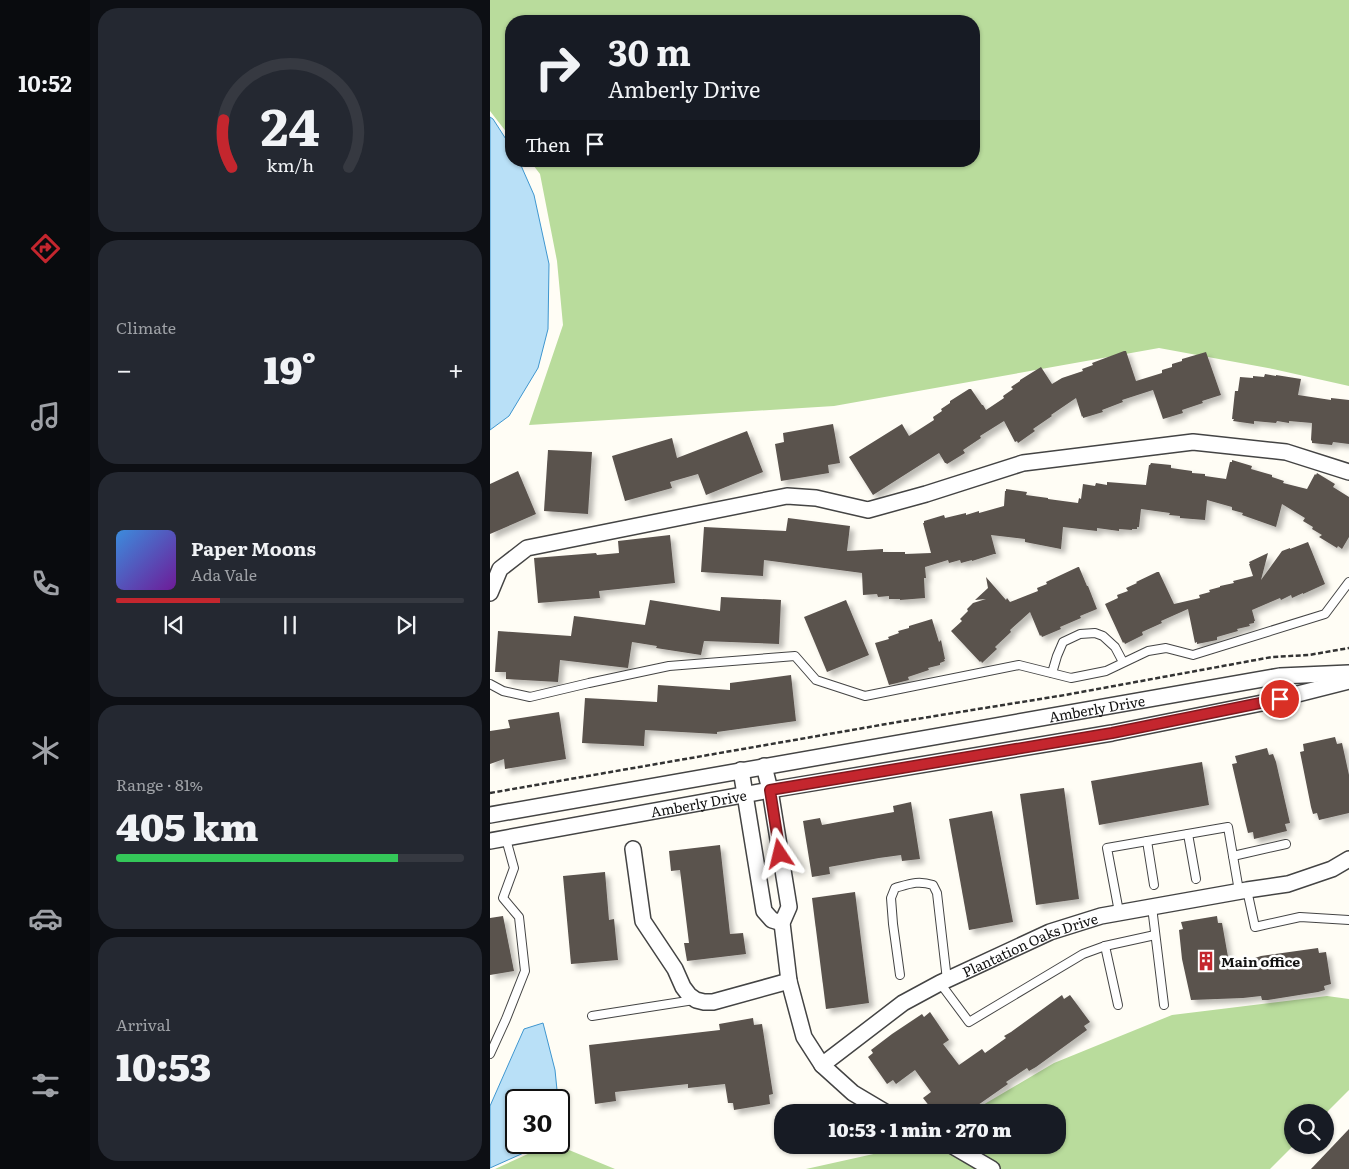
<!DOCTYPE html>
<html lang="en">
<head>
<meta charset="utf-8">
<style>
	body { margin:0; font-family:Literata,serif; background:#242831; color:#f1f3f6; height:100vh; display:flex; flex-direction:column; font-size:19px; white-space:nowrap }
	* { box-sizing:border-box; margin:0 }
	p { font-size:16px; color:#9ea1a6 }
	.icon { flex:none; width:28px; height:28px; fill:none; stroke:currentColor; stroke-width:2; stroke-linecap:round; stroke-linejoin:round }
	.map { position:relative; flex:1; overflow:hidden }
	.side { display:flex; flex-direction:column; gap:8px; padding:8px; background:#0d0f14; width:400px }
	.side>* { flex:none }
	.hud { position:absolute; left:15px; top:15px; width:475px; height:152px; border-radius:20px; box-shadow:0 1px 4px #0004; background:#171b24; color:#f1f3f6; overflow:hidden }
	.buttons { position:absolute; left:794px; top:1104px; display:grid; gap:10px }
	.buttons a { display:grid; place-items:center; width:50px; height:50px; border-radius:50%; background:#171b24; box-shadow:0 1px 4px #0004; font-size:25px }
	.speed { position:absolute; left:15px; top:1089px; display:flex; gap:10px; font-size:25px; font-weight:700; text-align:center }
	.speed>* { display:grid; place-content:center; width:65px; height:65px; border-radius:50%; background:#171b24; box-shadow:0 1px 4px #0004; line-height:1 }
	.speed .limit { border:2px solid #111; border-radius:8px; background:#fff; color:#111 }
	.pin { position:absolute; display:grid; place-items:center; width:42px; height:42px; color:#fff; margin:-21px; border:2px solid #fff; border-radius:50%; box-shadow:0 1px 5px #0007 }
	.me { position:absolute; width:55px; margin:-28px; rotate:350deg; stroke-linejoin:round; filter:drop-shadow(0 0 4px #0008) }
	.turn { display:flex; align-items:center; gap:18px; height:105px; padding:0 20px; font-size:22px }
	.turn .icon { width:65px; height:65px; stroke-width:2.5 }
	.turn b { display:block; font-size:35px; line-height:42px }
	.then { display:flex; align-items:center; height:48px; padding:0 20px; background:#0003; gap:10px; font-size:19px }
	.big { font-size:38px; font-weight:800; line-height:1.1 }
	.side .widget { flex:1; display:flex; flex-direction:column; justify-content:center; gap:8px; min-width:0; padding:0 18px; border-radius:20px; background:#242831 }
	.side .dial { align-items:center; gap:0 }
	.dial svg { height:130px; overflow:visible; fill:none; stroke:#363941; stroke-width:7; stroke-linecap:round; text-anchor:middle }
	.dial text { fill:#f1f3f6; stroke:none }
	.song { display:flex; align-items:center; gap:15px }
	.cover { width:60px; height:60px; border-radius:8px; background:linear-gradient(135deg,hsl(210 70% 55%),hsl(280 70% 35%)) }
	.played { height:5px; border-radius:2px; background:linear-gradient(90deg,#c4262e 30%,#363941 30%) }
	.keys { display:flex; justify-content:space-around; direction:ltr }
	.heat { display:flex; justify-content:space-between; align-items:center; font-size:28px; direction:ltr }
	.charge { height:8px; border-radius:4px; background:linear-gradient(90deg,#34c759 81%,#363941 0) }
	.trip { position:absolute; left:284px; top:1104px; width:292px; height:50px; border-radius:20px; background:#171b24; box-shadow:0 1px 4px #0004; font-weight:800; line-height:50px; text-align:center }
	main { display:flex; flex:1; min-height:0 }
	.tab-bar { display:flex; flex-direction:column; width:90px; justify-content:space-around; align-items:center; background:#090b0e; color:#9ea1a6 }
	.tab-bar .icon { width:35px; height:35px }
	.tab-bar .active { color:#c4262e }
	.tab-bar b { font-size:22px; color:#f1f3f6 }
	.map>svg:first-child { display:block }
</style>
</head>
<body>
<main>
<nav class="tab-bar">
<b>10:52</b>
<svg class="icon active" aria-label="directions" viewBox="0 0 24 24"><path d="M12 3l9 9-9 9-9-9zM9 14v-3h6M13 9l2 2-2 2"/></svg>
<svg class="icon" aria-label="music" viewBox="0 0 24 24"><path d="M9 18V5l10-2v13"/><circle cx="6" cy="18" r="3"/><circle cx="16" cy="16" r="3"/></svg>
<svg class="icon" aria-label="phone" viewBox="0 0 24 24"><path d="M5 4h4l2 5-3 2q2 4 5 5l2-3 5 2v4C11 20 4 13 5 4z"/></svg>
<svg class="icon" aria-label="climate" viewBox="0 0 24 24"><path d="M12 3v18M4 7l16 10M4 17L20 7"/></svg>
<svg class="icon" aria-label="car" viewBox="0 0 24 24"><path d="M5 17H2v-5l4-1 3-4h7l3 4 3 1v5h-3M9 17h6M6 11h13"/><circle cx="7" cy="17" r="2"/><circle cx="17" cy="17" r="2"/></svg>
<svg class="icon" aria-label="filters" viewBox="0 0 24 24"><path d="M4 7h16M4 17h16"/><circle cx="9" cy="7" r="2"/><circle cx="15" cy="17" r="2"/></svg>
</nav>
<section class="side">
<div class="widget dial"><svg viewBox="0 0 100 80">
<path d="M14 69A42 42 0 1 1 86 69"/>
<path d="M14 69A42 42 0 0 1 9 40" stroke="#c4262e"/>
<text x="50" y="56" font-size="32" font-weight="700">24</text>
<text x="50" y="72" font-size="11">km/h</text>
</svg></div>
<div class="widget"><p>Climate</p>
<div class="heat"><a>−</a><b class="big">19°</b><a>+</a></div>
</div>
<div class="widget">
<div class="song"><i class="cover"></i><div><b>Paper Moons</b><p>Ada Vale</p></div></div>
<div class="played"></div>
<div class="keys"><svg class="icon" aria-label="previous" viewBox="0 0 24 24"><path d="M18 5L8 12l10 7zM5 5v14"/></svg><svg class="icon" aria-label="pause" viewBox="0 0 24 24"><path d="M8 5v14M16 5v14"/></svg><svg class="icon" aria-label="next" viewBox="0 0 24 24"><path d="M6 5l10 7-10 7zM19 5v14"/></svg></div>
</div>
<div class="widget"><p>Range · 81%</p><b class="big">405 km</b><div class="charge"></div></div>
<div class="widget"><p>Arrival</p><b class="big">10:53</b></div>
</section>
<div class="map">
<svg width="859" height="1169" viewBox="0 0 859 1169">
	<defs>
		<filter id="shadow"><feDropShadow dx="4.5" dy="4.5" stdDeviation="2.5" flood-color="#0004"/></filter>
	</defs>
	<rect width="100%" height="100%" fill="#fffdf5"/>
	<!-- forest -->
	<g fill="#b9dc9c">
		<polygon points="0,0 859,0 859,386 783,369 669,348 344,406 39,425 73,325 67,261 50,174 40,161 484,161 484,21 21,21 21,138 0,111"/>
		<polygon points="837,996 859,999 859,1090 835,1114 835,1112 802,1112 802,1145 804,1145 780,1169 316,1169 424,1145 568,1145 568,1112 481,1112 564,1063 682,1015"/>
		<polygon points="69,1142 79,1150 125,1169 5,1169 40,1153 56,1143"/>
	</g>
	<!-- water -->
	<g fill="#b9e0f7" stroke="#3f96cf">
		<polygon points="0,117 3,119 21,147 21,161 29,161 44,195 59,264 58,329 48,368 19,416 0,430"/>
		<polygon points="53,1023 65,1070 68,1100 26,1100 26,1142 51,1143 38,1151 0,1168 0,1106 34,1029"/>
	</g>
	<!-- building -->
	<g fill="#5a524d" filter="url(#shadow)">
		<polygon points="634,351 636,351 646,381 672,373 672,370 682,367 682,364 692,361 692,359 716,352 731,395 712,401 713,403 692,410 693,413 673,419 663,390 632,400 633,402 612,410 613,412 593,418 593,416 592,417 586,398 561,415 562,416 543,429 545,431 528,443 527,441 525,442 514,421 490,436 491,438 473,450 475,453 457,464 456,463 455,463 449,453 383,495 359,457 412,424 419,436 444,420 443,417 452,411 451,409 460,403 460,401 479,389 481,389 492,405 493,405 496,410 514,398 513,396 523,389 521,387 530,381 530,380 551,367 562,384 572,378 593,371 592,369 603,365 602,363"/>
		<polygon points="775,374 786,376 786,375 811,379 808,395 841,400 841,398 859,400 859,444 843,442 842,445 822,443 822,441 821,440 822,423 799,421 799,423 787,421 786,423 764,421 764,424 743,421 744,419 742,419 745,391 748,391 750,377 763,378 763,376 774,377"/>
		<polygon points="343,424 350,463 338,465 339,473 291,481 285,444 294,442 293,433"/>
		<polygon points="257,431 273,472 216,495 208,474 180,482 182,488 135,501 122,456 182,438 187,458"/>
		<polygon points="58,450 102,452 98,514 54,511"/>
		<polygon points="742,460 762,466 761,469 782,475 782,477 794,481 793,483 817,489 825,474 826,475 827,473 845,484 843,487 859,497 859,537 852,549 848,546 847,548 829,537 832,535 822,529 823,527 813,521 815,518 792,504 786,527 752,515 753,513 742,510 742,507 717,500 715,520 690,518 690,516 679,515 680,513 651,509 649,527 647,527 647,529 642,529 642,530 629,529 629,531 607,528 607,531 573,527 571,549 535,542 535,539 501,535 506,554 504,554 482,561 482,560 471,563 470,560 459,563 458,560 435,567 436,578 434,578 435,598 410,600 410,599 399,599 399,596 388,597 387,594 373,595 372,573 274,560 273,576 211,572 214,527 296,531 298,518 360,526 357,551 393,549 393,552 415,552 415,554 441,553 433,523 434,523 434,521 454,515 455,518 476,513 476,515 489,511 489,513 514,506 515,491 516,491 516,489 537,492 536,495 558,498 558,499 588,503 589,498 591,499 593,484 605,486 606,483 617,485 617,482 656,485 659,465 660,465 661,463 681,465 681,468 702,471 702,473 715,474 715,476 736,479 740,462 742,462"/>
		<polygon points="28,471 46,514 0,534 0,484"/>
		<polygon points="180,535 185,583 109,591 110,598 48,603 44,558 106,553 107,555 129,553 128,541"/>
		<polygon points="818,542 835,584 813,594 813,593 802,598 801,595 791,600 790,598 762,610 765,621 764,621 764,623 759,624 760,626 747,629 748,631 727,637 727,640 707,644 707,642 705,643 698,609 671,621 672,623 652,632 653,635 635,644 634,642 633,643 615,604 628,598 627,595 638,591 636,588 647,583 646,582 667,572 669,572 684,604 710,598 709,595 720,592 719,590 730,587 730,586 744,583 743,581 763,576 759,564 760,564 759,562 778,553 771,580 792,551 800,548 800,549"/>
		<polygon points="588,567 589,567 597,586 598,586 607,609 590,616 591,618 570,627 571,629 552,637 551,635 550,636 540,612 520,630 521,632 505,647 507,649 492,663 491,661 490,662 461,631 472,621 470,619 478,611 477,609 483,603 496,599 485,600 498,588 496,577 516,600 517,598 520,602 548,591 547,588 557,584 556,582"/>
		<polygon points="231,597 291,600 289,644 214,641 211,655 166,648 167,646 142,642 138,668 70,660 68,682 16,679 16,672 5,672 8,631 81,636 84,616 155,625 160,600 230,611"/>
		<polygon points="356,600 379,655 337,672 314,617"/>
		<polygon points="442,619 449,642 451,640 455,659 454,659 455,661 450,663 450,665 438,668 439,670 418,677 419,680 399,685 385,643 399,639 398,637 409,633 408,631 419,628 419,626"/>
		<polygon points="301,675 306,721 227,732 227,734 155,730 154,746 92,743 95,698 167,702 168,685 240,690 240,683"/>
		<polygon points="69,712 76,759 15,769 14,759 0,764 0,731 20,728 18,720"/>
		<polygon points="845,737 847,744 852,743 859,775 859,813 829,820 827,813 823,814 821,807 810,752 814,751 813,744"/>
		<polygon points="777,748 779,755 783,754 786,762 800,823 795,824 797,831 764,839 763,832 758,833 756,825 742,764 747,763 745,756"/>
		<polygon points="712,762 719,805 609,825 601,781"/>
		<polygon points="574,788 589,899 546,905 530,794"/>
		<polygon points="421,802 430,859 412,861 411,855 389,858 339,867 340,874 322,877 313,821 330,818 332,825 354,821 404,812 403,806"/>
		<polygon points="502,811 523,922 479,930 459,819"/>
		<polygon points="230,845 240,934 253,933 256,954 197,961 194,943 199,943 190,870 181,871 179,851"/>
		<polygon points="115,872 119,920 124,919 128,960 81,964 73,876"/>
		<polygon points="365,892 379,1003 336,1009 322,898"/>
		<polygon points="13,916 24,971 0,975 0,918"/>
		<polygon points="727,916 728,923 732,923 740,968 766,963 765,958 771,956 828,948 829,953 836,952 841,984 834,986 835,990 828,992 778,1000 772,1000 771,996 753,998 701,1000 692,959 689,930 693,929 691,922"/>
		<polygon points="572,995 574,999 580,995 600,1022 594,1026 597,1030 546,1067 539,1071 537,1068 516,1082 518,1084 478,1112 444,1112 433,1098 441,1092 425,1070 406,1084 403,1080 397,1084 378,1057 383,1053 381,1050 402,1034 432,1014 434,1017 440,1012 459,1040 453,1044 469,1065 492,1049 495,1053 516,1038 514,1036 521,1032"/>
		<polygon points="263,1018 264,1025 272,1024 283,1094 279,1095 280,1104 244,1110 243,1103 238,1103 235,1084 198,1088 198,1084 125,1092 126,1101 105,1104 99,1045 230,1030 229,1024"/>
		<polygon points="859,1129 859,1169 821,1169"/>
	</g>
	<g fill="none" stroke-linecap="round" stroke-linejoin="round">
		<defs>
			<g id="lane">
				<polyline points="562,673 567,656 573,642 590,634 605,633 613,636 625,647 633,662"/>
				<polyline points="0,684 13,691 40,697 99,683 179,666 305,656 326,680 375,696 529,665 581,678 616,671 658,651 676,648 703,655 835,614 859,582"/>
				<polyline points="698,834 706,879"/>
				<polyline points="657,841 664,885"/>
				<polyline points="743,856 796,844"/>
				<polyline points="757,890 765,927 810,917 859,920"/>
				<polyline points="662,907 674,1005"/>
				<polyline points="629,912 617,848 738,827 749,891"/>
				<polyline points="615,946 628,1005"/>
				<path d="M410 975 403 924 401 898 405 888C419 884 428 880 443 885L447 893 457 980"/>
				<polyline points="450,983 479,1022 593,954 615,946 665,935"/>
				<polyline points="102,1016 204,1000"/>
				<polyline points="0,1054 16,1019 35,971 29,917 13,898 24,868 16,839"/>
			</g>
			<g id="street">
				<polyline points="0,593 10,569 37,548 297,496 326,498 378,510 436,494 533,463 703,442 796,452 859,472"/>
				<polyline points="274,766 280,790 299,907 292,923 299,981 314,1037 332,1065 363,1093 395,1112"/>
				<polyline points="251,770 274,911 282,920 292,923"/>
				<path id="s1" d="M0 815 790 676 859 673"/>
				<path id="s2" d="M0 841 280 790 622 733 772 703 859 681"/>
				<polyline points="143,849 153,921 185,969 193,987 199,995 206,1000 214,1002 223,1002 299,981"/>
				<path id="s3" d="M332 1065 413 1003 450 983 560 932 611 916 757 890 798 884 842 869 859 859"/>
				<polyline points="461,1145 502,1169"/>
			</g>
		</defs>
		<!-- lane casing -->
		<use href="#lane" stroke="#444" stroke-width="10"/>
		<!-- street casing -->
		<use href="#street" stroke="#444" stroke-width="18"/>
		<!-- path -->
		<polyline stroke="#333" stroke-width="2.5" stroke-dasharray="5 2.5" stroke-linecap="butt" points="0,793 408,722 575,695 782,657 819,655 859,648"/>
		<!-- lane -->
		<use href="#lane" stroke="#fff" stroke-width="8"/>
		<!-- street -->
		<use href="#street" stroke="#fff" stroke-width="15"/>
	</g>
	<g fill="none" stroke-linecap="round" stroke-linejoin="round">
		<defs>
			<polyline id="route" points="290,854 280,790 622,733 790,699"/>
		</defs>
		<!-- route casing -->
		<use href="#route" stroke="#7f191e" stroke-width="12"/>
		<!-- route -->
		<use href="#route" stroke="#c4262e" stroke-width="9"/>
	</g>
	<!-- icons -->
	<defs>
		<symbol id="building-bare" viewBox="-9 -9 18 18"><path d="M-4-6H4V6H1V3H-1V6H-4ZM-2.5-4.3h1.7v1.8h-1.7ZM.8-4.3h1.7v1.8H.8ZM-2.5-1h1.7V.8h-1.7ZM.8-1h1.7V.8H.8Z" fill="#c4262e" stroke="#fff" stroke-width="2.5" paint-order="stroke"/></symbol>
	</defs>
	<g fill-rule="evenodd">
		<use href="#building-bare" x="702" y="947" width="28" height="28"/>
	</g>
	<g text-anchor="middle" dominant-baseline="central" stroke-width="5" stroke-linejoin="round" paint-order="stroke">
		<!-- street labels -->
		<g font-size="14" fill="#111" stroke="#fff">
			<text stroke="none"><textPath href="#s1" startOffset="616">Amberly Drive</textPath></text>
			<text stroke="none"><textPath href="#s2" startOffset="212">Amberly Drive</textPath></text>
			<text stroke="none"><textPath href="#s3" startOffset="242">Plantation Oaks Drive</textPath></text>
		</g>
		<!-- poi labels -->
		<g font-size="14" font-weight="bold" fill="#111" stroke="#fff" text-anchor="start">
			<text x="731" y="961">Main office</text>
		</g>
	</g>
</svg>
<div class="buttons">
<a><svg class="icon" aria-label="search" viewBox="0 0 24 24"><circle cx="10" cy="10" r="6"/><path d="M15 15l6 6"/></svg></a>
</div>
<div class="speed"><div class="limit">30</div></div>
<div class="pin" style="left:790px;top:699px;background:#d93025"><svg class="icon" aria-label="arrive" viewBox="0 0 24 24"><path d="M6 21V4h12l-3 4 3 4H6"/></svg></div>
<svg class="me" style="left:290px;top:854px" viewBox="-20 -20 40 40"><path d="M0-17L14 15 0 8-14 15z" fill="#c4262e" stroke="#fff" stroke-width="4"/></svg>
<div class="trip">10:53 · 1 min · 270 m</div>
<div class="hud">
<div class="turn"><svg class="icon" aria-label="right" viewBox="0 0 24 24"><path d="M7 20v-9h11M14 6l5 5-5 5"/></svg><div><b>30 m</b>Amberly Drive</div></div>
<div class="then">Then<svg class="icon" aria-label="arrive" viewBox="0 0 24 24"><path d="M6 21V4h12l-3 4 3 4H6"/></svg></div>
</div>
</div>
</main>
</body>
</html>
